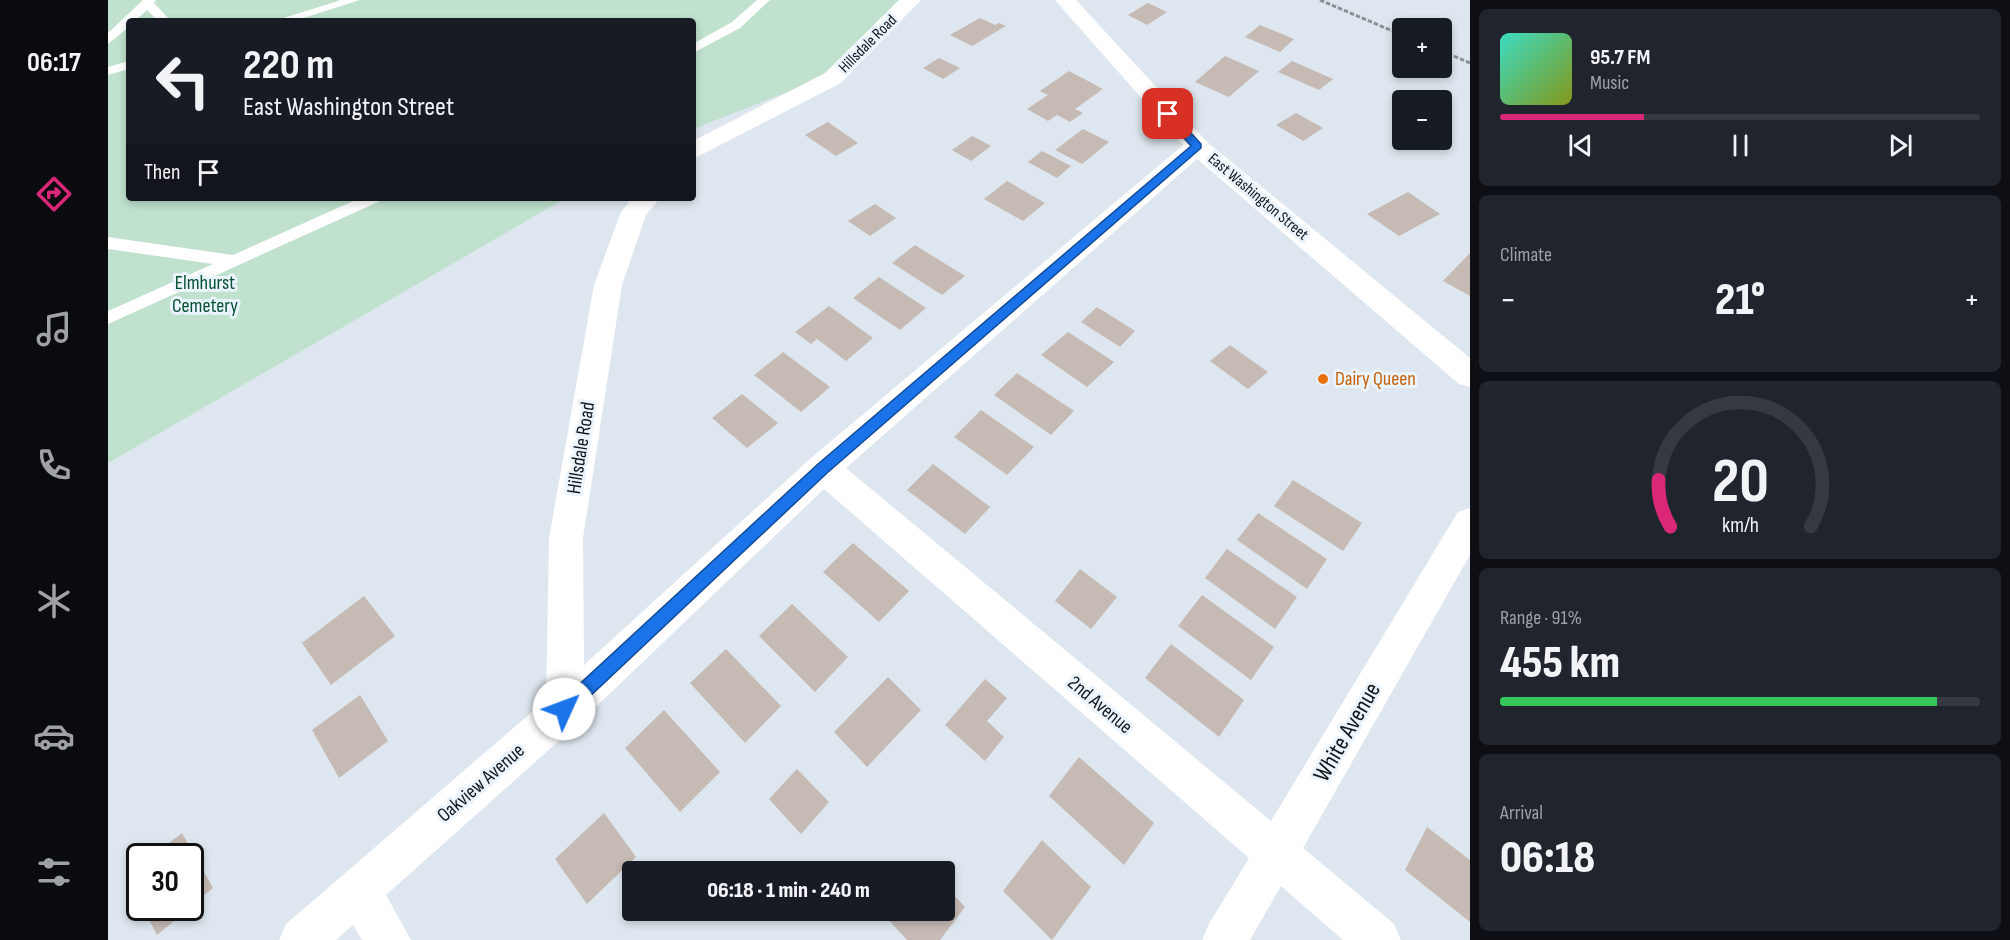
<!DOCTYPE html>
<html lang="en">
<head>
<meta charset="utf-8">
<style>
	body { margin:0; font-family:"Sofia Sans Condensed",sans-serif; background:#20242c; color:#f1f3f6; height:100vh; display:flex; flex-direction:column; font-size:22px; white-space:nowrap }
	* { box-sizing:border-box; margin:0 }
	p { font-size:20px; color:#9ea1a6 }
	.icon { flex:none; width:33px; height:33px; fill:none; stroke:currentColor; stroke-width:2; stroke-linecap:round; stroke-linejoin:round }
	.map { position:relative; flex:1; overflow:hidden }
	.details { display:flex; flex-direction:column; gap:9px; padding:9px; background:#0d0f14; width:540px }
	.details>* { flex:none }
	.hud { position:absolute; left:18px; top:18px; width:570px; height:183px; border-radius:6px; box-shadow:0 3px 9px #0003; background:#171b24; color:#f1f3f6; overflow:hidden }
	.controls { position:absolute; left:1284px; top:18px; display:grid; gap:12px }
	.controls a { display:grid; place-items:center; width:60px; height:60px; border-radius:6px; background:#171b24; box-shadow:0 3px 9px #0003; font-size:30px }
	.speed { position:absolute; left:18px; top:843px; display:flex; gap:12px; font-size:30px; font-weight:700; text-align:center }
	.speed>* { display:grid; place-content:center; width:78px; height:78px; border-radius:50%; background:#171b24; box-shadow:0 3px 9px #0003; line-height:1 }
	.speed .limit { border:3px solid #111; border-radius:9px; background:#fff; color:#111 }
	.pin { position:absolute; display:grid; place-items:center; width:51px; height:51px; color:#fff; margin:-26px; border-radius:12px; box-shadow:0 3px 9px #0006 }
	.me { position:absolute; width:66px; margin:-33px; rotate:47deg; stroke-linejoin:round; filter:drop-shadow(0 0 4px #0008) }
	.turn { display:flex; align-items:center; gap:21px; height:126px; padding:0 18px; font-size:27px }
	.turn .icon { width:78px; height:78px; stroke-width:2.5 }
	.turn b { display:block; font-size:42px; line-height:51px }
	.then { display:flex; align-items:center; height:57px; padding:0 18px; background:#0003; gap:12px; font-size:22px }
	.big { font-size:45px; font-weight:800; line-height:1.1 }
	.details .widget { flex:1; display:flex; flex-direction:column; justify-content:center; gap:9px; min-width:0; padding:0 21px; border-radius:9px; background:#20242c }
	.details .dial { align-items:center; gap:0 }
	.dial svg { height:156px; overflow:visible; fill:none; stroke:#363941; stroke-width:7; stroke-linecap:round; text-anchor:middle }
	.dial text { fill:#f1f3f6; stroke:none }
	.song { display:flex; align-items:center; gap:18px }
	.cover { width:72px; height:72px; border-radius:9px; background:linear-gradient(135deg,hsl(170 70% 55%),hsl(70 70% 35%)) }
	.played { height:6px; border-radius:3px; background:linear-gradient(90deg,#db2777 30%,#363941 30%) }
	.keys { display:flex; justify-content:space-around; direction:ltr }
	.heat { display:flex; justify-content:space-between; align-items:center; font-size:33px; direction:ltr }
	.charge { height:9px; border-radius:4px; background:linear-gradient(90deg,#34c759 91%,#363941 0) }
	.trip { position:absolute; left:514px; top:861px; width:333px; height:60px; border-radius:6px; background:#171b24; box-shadow:0 3px 9px #0003; font-weight:800; line-height:60px; text-align:center }
	main { display:flex; flex:1; min-height:0 }
	.menu { display:flex; flex-direction:column; width:108px; justify-content:space-around; align-items:center; background:#090b0e; color:#9ea1a6 }
	.menu .icon { width:42px; height:42px }
	.menu .selected { color:#db2777 }
	.menu b { font-size:27px; color:#f1f3f6 }
	.map>svg:first-child { display:block }
</style>
</head>
<body>
<main>
<nav class="menu">
<b>06:17</b>
<svg class="icon selected" aria-label="directions" viewBox="0 0 24 24"><path d="M12 3l9 9-9 9-9-9zM9 14v-3h6M13 9l2 2-2 2"/></svg>
<svg class="icon" aria-label="music" viewBox="0 0 24 24"><path d="M9 18V5l10-2v13"/><circle cx="6" cy="18" r="3"/><circle cx="16" cy="16" r="3"/></svg>
<svg class="icon" aria-label="phone" viewBox="0 0 24 24"><path d="M5 4h4l2 5-3 2q2 4 5 5l2-3 5 2v4C11 20 4 13 5 4z"/></svg>
<svg class="icon" aria-label="climate" viewBox="0 0 24 24"><path d="M12 3v18M4 7l16 10M4 17L20 7"/></svg>
<svg class="icon" aria-label="car" viewBox="0 0 24 24"><path d="M5 17H2v-5l4-1 3-4h7l3 4 3 1v5h-3M9 17h6M6 11h13"/><circle cx="7" cy="17" r="2"/><circle cx="17" cy="17" r="2"/></svg>
<svg class="icon" aria-label="filters" viewBox="0 0 24 24"><path d="M4 7h16M4 17h16"/><circle cx="9" cy="7" r="2"/><circle cx="15" cy="17" r="2"/></svg>
</nav>
<div class="map">
<svg width="1362" height="940" viewBox="0 0 1362 940">
	<rect width="100%" height="100%" fill="#dee7ef"/>
	<!-- green -->
	<polygon fill="#bfe1cd" points="0,0 796,0 721,76 585,129 585,21 21,21 21,198 458,198 0,463"/>
	<!-- building -->
	<g fill="#c5bab4">
		<polygon points="1040,3 1059,12 1039,25 1020,15"/>
		<polygon points="872,18 887,25 891,23 898,26 864,46 842,35"/>
		<polygon points="1152,25 1186,39 1172,52 1137,37"/>
		<polygon points="1117,56 1151,71 1121,97 1087,82"/>
		<polygon points="831,58 852,68 835,79 815,68"/>
		<polygon points="1184,61 1225,79 1211,90 1170,72"/>
		<polygon points="961,71 995,89 967,109 975,113 962,122 949,115 940,121 919,109 940,95 932,91"/>
		<polygon points="1188,113 1215,128 1195,141 1168,125"/>
		<polygon points="720,122 750,143 728,156 697,135"/>
		<polygon points="975,129 1001,142 974,164 947,150"/>
		<polygon points="864,136 883,146 863,161 844,150"/>
		<polygon points="934,151 963,166 949,178 920,162"/>
		<polygon points="899,181 937,203 915,221 876,199"/>
		<polygon points="1300,192 1332,214 1291,236 1259,214"/>
		<polygon points="767,204 788,218 762,236 740,221"/>
		<polygon points="807,245 857,276 834,295 784,263"/>
		<polygon points="1362,253 1362,296 1335,281"/>
		<polygon points="771,277 818,308 792,330 745,298"/>
		<polygon points="721,306 765,338 738,361 709,339 703,344 687,332"/>
		<polygon points="989,307 1027,331 1012,347 973,322"/>
		<polygon points="960,332 1006,362 979,387 933,355"/>
		<polygon points="1122,345 1160,372 1140,389 1102,361"/>
		<polygon points="675,352 722,387 693,412 646,375"/>
		<polygon points="909,373 966,411 943,435 886,395"/>
		<polygon points="634,394 670,423 639,448 604,418"/>
		<polygon points="873,410 926,447 899,475 846,437"/>
		<polygon points="825,464 882,507 857,534 799,490"/>
		<polygon points="1185,480 1254,523 1235,551 1166,506"/>
		<polygon points="1150,513 1219,559 1199,589 1129,540"/>
		<polygon points="745,543 801,591 771,622 715,572"/>
		<polygon points="1119,549 1189,597 1167,629 1097,578"/>
		<polygon points="972,569 1009,597 983,629 947,601"/>
		<polygon points="1094,595 1166,647 1143,680 1070,626"/>
		<polygon points="256,596 287,636 223,685 194,643"/>
		<polygon points="684,604 740,657 707,692 651,636"/>
		<polygon points="1063,644 1136,700 1111,737 1037,678"/>
		<polygon points="618,649 673,706 637,743 582,683"/>
		<polygon points="780,677 813,710 759,767 726,732"/>
		<polygon points="877,679 899,698 879,721 896,737 877,761 837,725"/>
		<polygon points="252,695 280,741 231,778 204,730"/>
		<polygon points="556,710 612,772 572,812 517,748"/>
		<polygon points="971,757 1046,823 1016,865 941,796"/>
		<polygon points="689,769 721,802 693,834 661,799"/>
		<polygon points="496,813 528,857 479,904 447,859"/>
		<polygon points="1319,827 1362,860 1362,922 1297,870"/>
		<polygon points="74,833 105,888 82,907 82,856 44,856"/>
		<polygon points="934,840 983,887 944,940 895,891"/>
		<polygon points="32,867 32,900 20,876"/>
		<polygon points="837,886 857,907 832,940 799,940 777,916 782,910 837,910"/>
		<polygon points="35,908 82,908 49,935"/>
	</g>
	<g fill="none" stroke-linecap="round" stroke-linejoin="round">
		<!-- path -->
		<g stroke="#8b9197" stroke-width="3" stroke-dasharray="4.5 2" stroke-linecap="butt">
			<polyline points="1212,0 1294,35"/>
			<polyline points="1334,51 1362,63"/>
		</g>
		<!-- service -->
		<g fill="#fff" fill-rule="evenodd">
			<polygon points="35,0 48,0 46,3 63,21 50,21 39,10 27,21 21,21 21,27 0,44 0,33"/>
			<polygon points="233,0 252,0 186,21 166,21"/>
			<polygon points="649,0 662,0 632,28 585,53 585,44 624,22"/>
			<polygon points="21,61 21,69 0,75 0,67"/>
			<polygon points="252,198 273,198 270,202 0,324 0,311 105,264 0,249 0,237 125,255"/>
		</g>
		<!-- minor -->
		<g fill="#fff" fill-rule="evenodd">
			<polygon points="791,0 813,0 733,83 585,159 585,141 717,73"/>
			<polygon points="1089,138 1098,141 1101,146 1098,151 738,468 1163,821 1350,512 1362,508 1362,555 1195,848 1286,924 1293,940 1235,940 1173,886 1142,940 1094,940 1101,924 1141,858 716,489 471,723 278,895 303,940 254,940 245,925 228,940 171,940 178,924 438,700 441,538 486,285 513,212 524,198 552,198 538,215 514,285 475,538 476,665 703,458 1080,141"/>
		</g>
		<!-- tertiary -->
		<polygon fill="#fff" fill-rule="evenodd" points="947,0 968,0 1098,141 1362,358 1362,387 1351,384 1080,151"/>
	</g>
	<!-- route -->
	<polygon fill="#1a73e8" stroke="#114b97" stroke-width="1.5" points="1056,111 1063,111 1093,144 1093,148 719,473 462,715 456,717 451,715 448,709 451,703 710,464 1083,146 1056,116"/>
	<!-- markers -->
	<circle fill="#e8710a" stroke="#ebf4fc" stroke-width="2" cx="1215" cy="379" r="6"/>
	<g text-anchor="middle" dominant-baseline="central" stroke-width="6" stroke-linejoin="round" paint-order="stroke">
		<!-- far-street labels -->
		<g font-size="16" fill="#14171a" stroke="#ebf4fc">
			<text transform="translate(760 44) rotate(-45)">Hillsdale Road</text>
			<text transform="translate(1150 197) rotate(40)">East Washington Street</text>
		</g>
		<!-- park labels -->
		<g font-size="20" fill="#055031" stroke="#ebf4fc">
			<text x="97" y="283">Elmhurst<tspan x="97" dy="23">Cemetery</tspan></text>
		</g>
		<!-- food labels -->
		<g font-size="20" fill="#c56008" stroke="#ebf4fc" text-anchor="start">
			<text x="1227" y="379">Dairy Queen</text>
		</g>
		<!-- street labels -->
		<g font-size="20" fill="#14171a" stroke="#ebf4fc">
			<text transform="translate(473 448) rotate(-81)">Hillsdale Road</text>
			<text transform="translate(992 705) rotate(40)">2nd Avenue</text>
			<text transform="translate(373 783) rotate(-41)">Oakview Avenue</text>
		</g>
		<!-- near-street labels -->
		<g font-size="24" fill="#14171a" stroke="#ebf4fc">
			<text transform="translate(1239 732) rotate(-60)">White Avenue</text>
		</g>
	</g>
</svg>
<div class="controls">
<a>+</a>
<a>−</a>
</div>
<div class="speed"><div class="limit">30</div></div>
<div class="pin" style="left:1060px;top:114px;background:#d93025"><svg class="icon" aria-label="arrive" viewBox="0 0 24 24"><path d="M6 21V4h12l-3 4 3 4H6"/></svg></div>
<svg class="me" style="left:456px;top:709px" viewBox="-20 -20 40 40"><circle r="19" fill="#fff"/><path d="M0-13L10 11 0 6-10 11z" fill="#1a73e8"/></svg>
<div class="trip">06:18 · 1 min · 240 m</div>
<div class="hud">
<div class="turn"><svg class="icon" aria-label="left" viewBox="0 0 24 24"><path d="M17 20v-9H6M10 6l-5 5 5 5"/></svg><div><b>220 m</b>East Washington Street</div></div>
<div class="then">Then<svg class="icon" aria-label="arrive" viewBox="0 0 24 24"><path d="M6 21V4h12l-3 4 3 4H6"/></svg></div>
</div>
</div>
<section class="details">
<div class="widget">
<div class="song"><i class="cover"></i><div><b>95.7 FM</b><p>Music</p></div></div>
<div class="played"></div>
<div class="keys"><svg class="icon" aria-label="previous" viewBox="0 0 24 24"><path d="M18 5L8 12l10 7zM5 5v14"/></svg><svg class="icon" aria-label="pause" viewBox="0 0 24 24"><path d="M8 5v14M16 5v14"/></svg><svg class="icon" aria-label="next" viewBox="0 0 24 24"><path d="M6 5l10 7-10 7zM19 5v14"/></svg></div>
</div>
<div class="widget"><p>Climate</p>
<div class="heat"><a>−</a><b class="big">21°</b><a>+</a></div>
</div>
<div class="widget dial"><svg viewBox="0 0 100 80">
<path d="M14 69A42 42 0 1 1 86 69"/>
<path d="M14 69A42 42 0 0 1 8 45" stroke="#db2777"/>
<text x="50" y="56" font-size="32" font-weight="700">20</text>
<text x="50" y="72" font-size="11">km/h</text>
</svg></div>
<div class="widget"><p>Range · 91%</p><b class="big">455 km</b><div class="charge"></div></div>
<div class="widget"><p>Arrival</p><b class="big">06:18</b></div>
</section>
</main>
</body>
</html>
